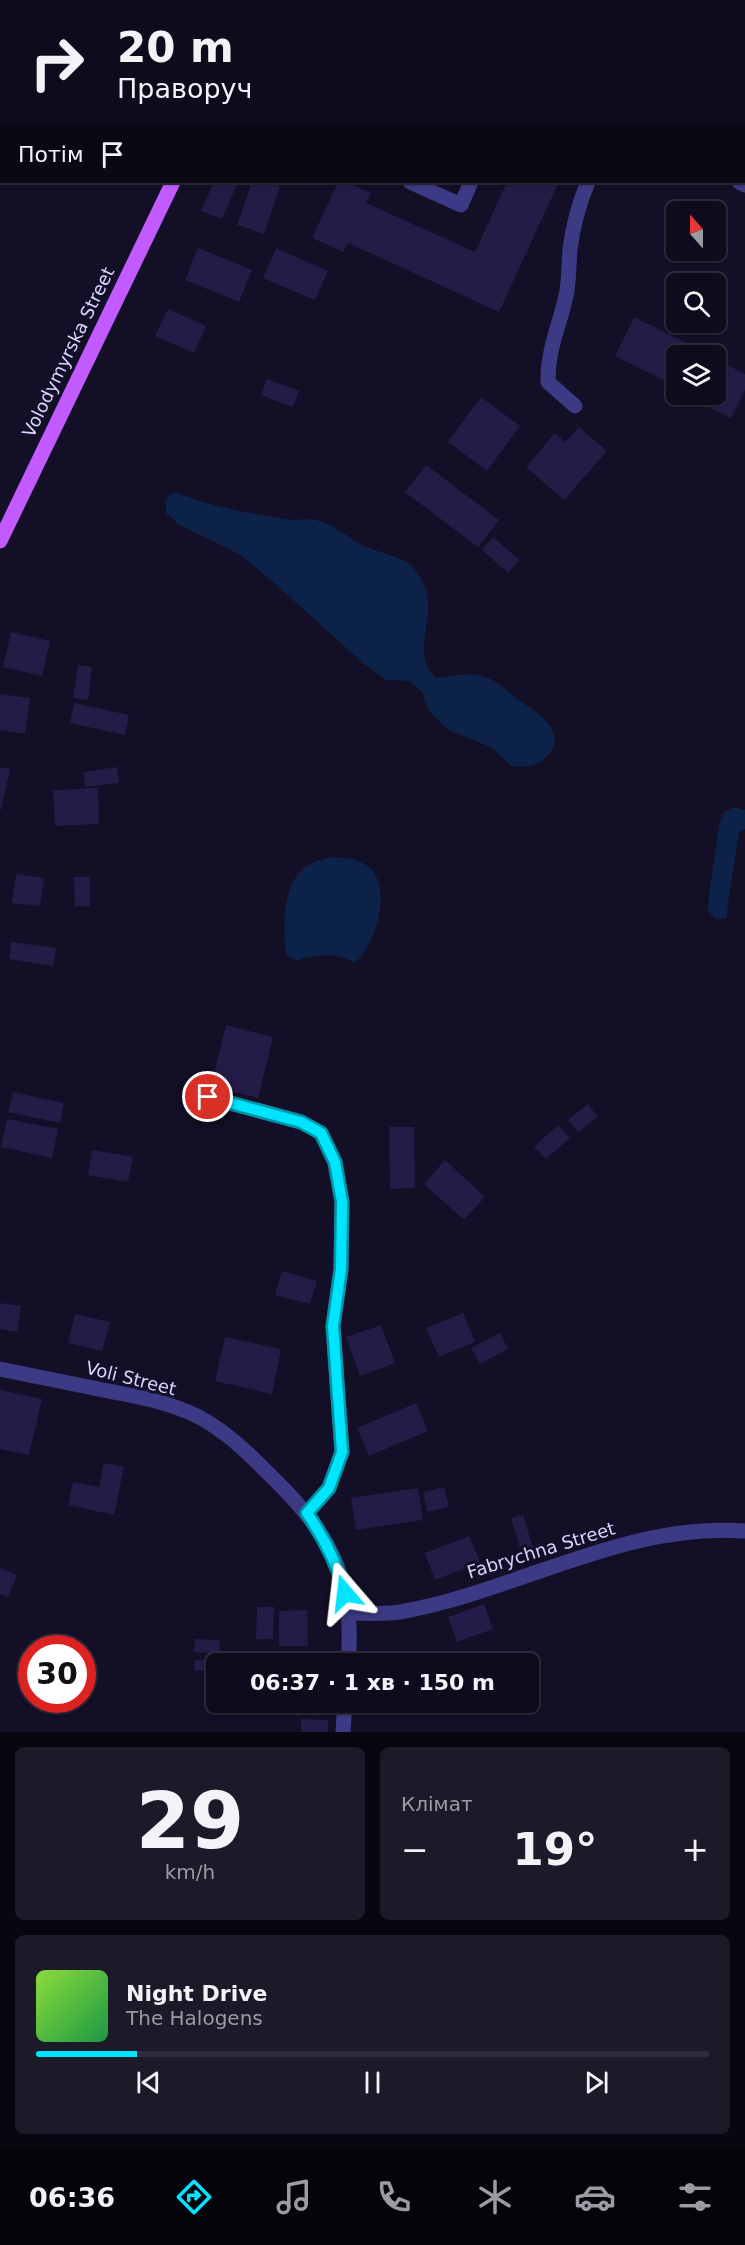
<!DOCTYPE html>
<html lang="uk">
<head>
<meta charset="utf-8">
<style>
	body { margin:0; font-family:"DejaVu Sans",sans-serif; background:#1c1929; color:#f1f3f6; height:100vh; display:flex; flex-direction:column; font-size:22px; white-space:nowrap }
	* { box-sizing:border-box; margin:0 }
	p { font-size:20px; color:#9b9ba3 }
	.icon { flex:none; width:33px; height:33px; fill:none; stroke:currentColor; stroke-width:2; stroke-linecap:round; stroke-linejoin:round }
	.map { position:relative; height:1732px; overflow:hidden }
	.side { display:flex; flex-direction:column; gap:15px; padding:15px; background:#08060f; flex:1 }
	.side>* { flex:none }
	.guide { position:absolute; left:0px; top:0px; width:746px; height:183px; box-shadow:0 2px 4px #0004,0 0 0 2px #2e2b3b; background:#0e0b1c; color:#f1f3f6; overflow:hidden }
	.needle { width:39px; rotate:339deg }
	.fabs { position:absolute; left:666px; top:201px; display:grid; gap:12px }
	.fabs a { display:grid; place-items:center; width:60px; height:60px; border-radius:9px; background:#0e0b1c; box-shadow:0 2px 4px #0004,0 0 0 2px #2e2b3b; font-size:30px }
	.speed { position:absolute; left:18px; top:1635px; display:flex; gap:12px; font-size:30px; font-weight:700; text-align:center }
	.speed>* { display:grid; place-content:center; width:78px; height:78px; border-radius:50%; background:#0e0b1c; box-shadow:0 2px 4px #0004,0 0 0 2px #2e2b3b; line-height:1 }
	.speed .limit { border:9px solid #d22; background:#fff; color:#111 }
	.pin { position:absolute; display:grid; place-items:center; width:51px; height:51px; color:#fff; margin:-26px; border:3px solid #fff; border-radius:50%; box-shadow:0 2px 6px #0007 }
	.me { position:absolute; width:66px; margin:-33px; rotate:343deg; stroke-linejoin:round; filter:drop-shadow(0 0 4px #0008) }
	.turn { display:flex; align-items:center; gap:21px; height:126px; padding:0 18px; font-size:27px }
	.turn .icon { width:78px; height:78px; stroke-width:2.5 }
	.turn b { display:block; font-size:42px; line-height:51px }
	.then { display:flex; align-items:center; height:57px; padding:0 18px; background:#0003; gap:12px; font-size:22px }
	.big { font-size:45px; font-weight:600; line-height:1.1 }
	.side .card { flex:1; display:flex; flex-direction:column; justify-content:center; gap:9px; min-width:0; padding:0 21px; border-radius:9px; background:#1c1929 }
	.side .dial { align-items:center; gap:0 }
	.dial b { font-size:78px; line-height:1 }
	.song { display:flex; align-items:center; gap:18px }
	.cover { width:72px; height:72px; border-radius:9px; background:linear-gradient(135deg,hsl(90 70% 55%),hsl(140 70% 35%)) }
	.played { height:6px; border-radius:3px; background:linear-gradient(90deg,#00e5ff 15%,#2e2b3b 15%) }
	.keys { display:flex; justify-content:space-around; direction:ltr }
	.heat { display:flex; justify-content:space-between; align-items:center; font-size:33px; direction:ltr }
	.side .tiles { flex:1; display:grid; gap:15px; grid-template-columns:1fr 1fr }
	.card:last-child { grid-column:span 2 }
	.trip { position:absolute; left:206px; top:1653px; width:333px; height:60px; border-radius:9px; background:#0e0b1c; box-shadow:0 2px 4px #0004,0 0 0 2px #2e2b3b; font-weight:600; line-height:60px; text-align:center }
	.dock { display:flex; height:96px; justify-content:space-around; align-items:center; background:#06040b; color:#9b9ba3 }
	.dock .icon { width:42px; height:42px }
	.dock .active { color:#00e5ff }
	.dock b { font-size:27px; color:#f1f3f6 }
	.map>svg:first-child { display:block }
</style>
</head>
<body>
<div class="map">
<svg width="745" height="1732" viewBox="0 0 745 1732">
	<rect width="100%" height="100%" fill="#130f26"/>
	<!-- water -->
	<g fill="#0c2248">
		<path d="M174 492C209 506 247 513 285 519 295 521 306 518 316 520 334 524 348 538 364 546 378 552 393 555 407 562 412 565 418 574 421 579 442 612 408 650 435 678 452 676 469 671 485 677 498 681 509 692 519 700 537 712 569 732 548 755 538 768 526 767 511 766L491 747 448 730 429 711 422 692 410 681 386 680 363 663 272 581 239 554 179 525 166 513V499Z"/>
		<polygon points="734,807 745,810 745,829 739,831 726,918 716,920 707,909 719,826 724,812"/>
		<path d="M331 857C345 858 359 858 370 868 393 890 375 946 355 963 335 951 316 955 295 961L286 954C283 927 282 881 308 865 315 861 324 859 331 857Z"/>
	</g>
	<!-- building -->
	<g fill="#241b47">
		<polygon points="214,182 238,182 222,219 201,211"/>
		<polygon points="252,182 266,182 280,186 264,234 237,225"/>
		<polygon points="338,182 346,182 371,193 366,203 475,252 507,182 559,182 499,312 348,243 343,252 312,238"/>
		<polygon points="198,248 252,270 239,302 185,280"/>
		<polygon points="276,248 328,271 315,300 263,278"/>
		<polygon points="168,309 206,326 194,353 155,336"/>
		<polygon points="634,317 689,344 683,356 676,356 676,369 670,383 615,356"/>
		<polygon points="716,359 745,374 745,390 731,418 693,399 696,394 716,394"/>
		<polygon points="267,379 299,391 293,407 261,395"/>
		<polygon points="481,397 520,426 487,471 448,442"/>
		<polygon points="579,427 607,451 564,500 526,467 555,433 565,442"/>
		<polygon points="426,465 499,520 478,547 405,492"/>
		<polygon points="493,537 519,560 508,573 482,550"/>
		<polygon points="11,632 50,641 42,676 3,667"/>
		<polygon points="78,665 92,667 88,700 73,698"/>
		<polygon points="0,694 30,698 25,734 0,730"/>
		<polygon points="74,703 129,715 125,735 70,723"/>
		<polygon points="0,767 10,769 1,810 0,810"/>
		<polygon points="117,767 119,783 85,787 84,772"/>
		<polygon points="98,788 99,824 55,826 53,790"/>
		<polygon points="16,874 44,878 40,906 12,903"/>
		<polygon points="74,877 90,877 90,906 75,907"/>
		<polygon points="11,942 56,948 53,966 9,959"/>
		<polygon points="226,1025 273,1037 258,1098 211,1086"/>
		<polygon points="13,1092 64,1103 60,1123 8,1112"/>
		<polygon points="588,1104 598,1117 578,1132 568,1120"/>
		<polygon points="7,1119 58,1129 52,1158 1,1147"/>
		<polygon points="558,1125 570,1138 546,1159 534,1147"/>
		<polygon points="389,1127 414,1127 415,1188 390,1189"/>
		<polygon points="92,1150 133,1157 128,1182 88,1175"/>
		<polygon points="445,1160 485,1197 464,1220 424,1184"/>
		<polygon points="282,1271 317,1281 310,1304 275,1295"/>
		<polygon points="0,1303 21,1306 17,1332 0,1329"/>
		<polygon points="463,1313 475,1342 439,1357 426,1328"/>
		<polygon points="75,1314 110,1322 102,1351 68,1343"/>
		<polygon points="381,1325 395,1363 360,1376 346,1337"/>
		<polygon points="500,1333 508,1349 480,1364 471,1348"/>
		<polygon points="225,1337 281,1349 272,1394 215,1381"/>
		<polygon points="0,1390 42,1399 29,1455 0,1449"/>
		<polygon points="416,1403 428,1431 369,1456 357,1428"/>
		<polygon points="104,1463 124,1467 114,1515 68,1505 73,1482 99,1487"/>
		<polygon points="444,1487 449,1507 427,1512 423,1492"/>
		<polygon points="418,1488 423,1520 356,1530 351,1498"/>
		<polygon points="523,1515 533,1548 521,1552 511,1518"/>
		<polygon points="469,1536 480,1562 435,1580 425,1553"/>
		<polygon points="0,1568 17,1575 8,1597 0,1594"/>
		<polygon points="484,1604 493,1629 457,1642 448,1617"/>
		<polygon points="257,1607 274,1607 273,1639 256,1639"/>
		<polygon points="307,1610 308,1646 279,1646 279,1611"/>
		<polygon points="195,1639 220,1640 219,1654 194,1652"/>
		<polygon points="195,1660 218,1661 216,1672 194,1670"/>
		<polygon points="207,1676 216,1676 216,1696 206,1695"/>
		<polygon points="292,1702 323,1702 323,1713 292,1714"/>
		<polygon points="301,1719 328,1720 328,1732 301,1732"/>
	</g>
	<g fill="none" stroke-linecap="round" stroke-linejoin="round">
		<!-- lane -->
		<g stroke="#3d3a85" stroke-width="15">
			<polyline points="0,9 2,10"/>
			<polyline points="410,182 461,205 471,182"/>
		</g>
		<!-- street -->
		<g stroke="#3d3a85" stroke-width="15">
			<polyline points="712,0 715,2"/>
			<polyline points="661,2 661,0"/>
			<polyline points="744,15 745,15"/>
			<polyline points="739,182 745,185"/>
			<path d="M575 406 548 382C547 349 561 323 567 291 569 277 569 263 570 249 573 226 579 203 588 182"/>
			<polyline points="208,1097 301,1122 321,1133 335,1163 342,1202 341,1269 333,1326 342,1452 329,1488 307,1513"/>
			<path d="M0 1369C34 1376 69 1383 103 1390 135 1396 169 1402 199 1417 225 1431 245 1450 266 1471 328 1531 356 1575 348 1664"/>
			<path d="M350 1613C368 1613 388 1615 405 1611 519 1590 626 1522 745 1531"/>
			<polyline points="343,1732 345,1702"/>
		</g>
		<!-- primary -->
		<g stroke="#c25bff" stroke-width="15">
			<polyline points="252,2 252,0"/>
			<polyline points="0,541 173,182"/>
		</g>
	</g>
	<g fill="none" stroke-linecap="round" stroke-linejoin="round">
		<defs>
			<path id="route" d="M208 1097 301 1122 321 1133 335 1162 342 1202 341 1269 333 1326 342 1452 329 1488 307 1513C324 1538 337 1562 345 1593"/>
		</defs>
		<!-- route casing -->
		<use href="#route" stroke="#0095a6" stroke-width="15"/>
		<!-- route -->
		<use href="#route" stroke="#00e5ff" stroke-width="10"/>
	</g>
	<g text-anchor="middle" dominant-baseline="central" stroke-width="6" stroke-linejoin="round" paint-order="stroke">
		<!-- street labels -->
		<g font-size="18" fill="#d9d4ff" stroke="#130f26">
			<text transform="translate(68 352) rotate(-64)">Volodymyrska Street</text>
			<text transform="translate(131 1378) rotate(14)">Voli Street</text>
			<text transform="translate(541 1550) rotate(-17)">Fabrychna Street</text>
		</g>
	</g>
</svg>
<div class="fabs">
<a><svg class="needle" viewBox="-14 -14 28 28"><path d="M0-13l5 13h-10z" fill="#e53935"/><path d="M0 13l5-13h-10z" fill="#9b9ba3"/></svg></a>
<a><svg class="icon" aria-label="search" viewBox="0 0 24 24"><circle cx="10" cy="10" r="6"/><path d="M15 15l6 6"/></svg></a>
<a><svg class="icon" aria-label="layers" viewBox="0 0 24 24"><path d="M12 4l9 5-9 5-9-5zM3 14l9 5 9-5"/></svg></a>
</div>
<div class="speed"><div class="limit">30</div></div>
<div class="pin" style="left:208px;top:1097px;background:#d93025"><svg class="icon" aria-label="arrive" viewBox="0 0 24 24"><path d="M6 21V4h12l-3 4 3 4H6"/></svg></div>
<svg class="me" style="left:345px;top:1593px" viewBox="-20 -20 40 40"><path d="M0-17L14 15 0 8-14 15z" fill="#00e5ff" stroke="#fff" stroke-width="4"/></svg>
<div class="trip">06:37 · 1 хв · 150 m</div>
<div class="guide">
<div class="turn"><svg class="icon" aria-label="right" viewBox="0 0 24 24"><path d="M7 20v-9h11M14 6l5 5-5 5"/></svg><div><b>20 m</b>Праворуч</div></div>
<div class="then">Потім<svg class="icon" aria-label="arrive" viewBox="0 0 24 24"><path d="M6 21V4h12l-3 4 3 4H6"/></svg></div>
</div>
</div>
<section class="side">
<div class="tiles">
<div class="card dial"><b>29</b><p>km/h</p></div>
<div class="card"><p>Клімат</p>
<div class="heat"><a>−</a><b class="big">19°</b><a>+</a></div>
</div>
<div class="card">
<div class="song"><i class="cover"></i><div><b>Night Drive</b><p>The Halogens</p></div></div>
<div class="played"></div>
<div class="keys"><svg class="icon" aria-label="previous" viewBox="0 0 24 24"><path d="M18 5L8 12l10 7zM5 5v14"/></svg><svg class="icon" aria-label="pause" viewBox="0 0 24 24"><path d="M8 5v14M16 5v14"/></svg><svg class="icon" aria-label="next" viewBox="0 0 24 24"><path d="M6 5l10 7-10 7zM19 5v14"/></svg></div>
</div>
</div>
</section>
<nav class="dock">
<b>06:36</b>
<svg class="icon active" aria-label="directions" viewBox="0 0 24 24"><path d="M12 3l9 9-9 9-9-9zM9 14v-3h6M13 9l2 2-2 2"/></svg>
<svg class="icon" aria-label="music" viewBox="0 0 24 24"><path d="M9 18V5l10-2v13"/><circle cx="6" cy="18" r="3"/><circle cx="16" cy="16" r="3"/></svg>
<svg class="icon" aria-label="phone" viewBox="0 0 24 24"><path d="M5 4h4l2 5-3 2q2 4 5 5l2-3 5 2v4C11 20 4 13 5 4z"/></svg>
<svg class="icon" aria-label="climate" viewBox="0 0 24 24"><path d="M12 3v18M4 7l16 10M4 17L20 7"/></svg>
<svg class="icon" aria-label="car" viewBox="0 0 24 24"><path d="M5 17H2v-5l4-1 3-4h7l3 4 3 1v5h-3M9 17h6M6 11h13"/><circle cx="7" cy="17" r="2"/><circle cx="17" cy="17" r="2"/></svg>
<svg class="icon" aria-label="filters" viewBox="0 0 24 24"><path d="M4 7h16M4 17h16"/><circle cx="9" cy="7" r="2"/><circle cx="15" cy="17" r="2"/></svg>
</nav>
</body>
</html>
